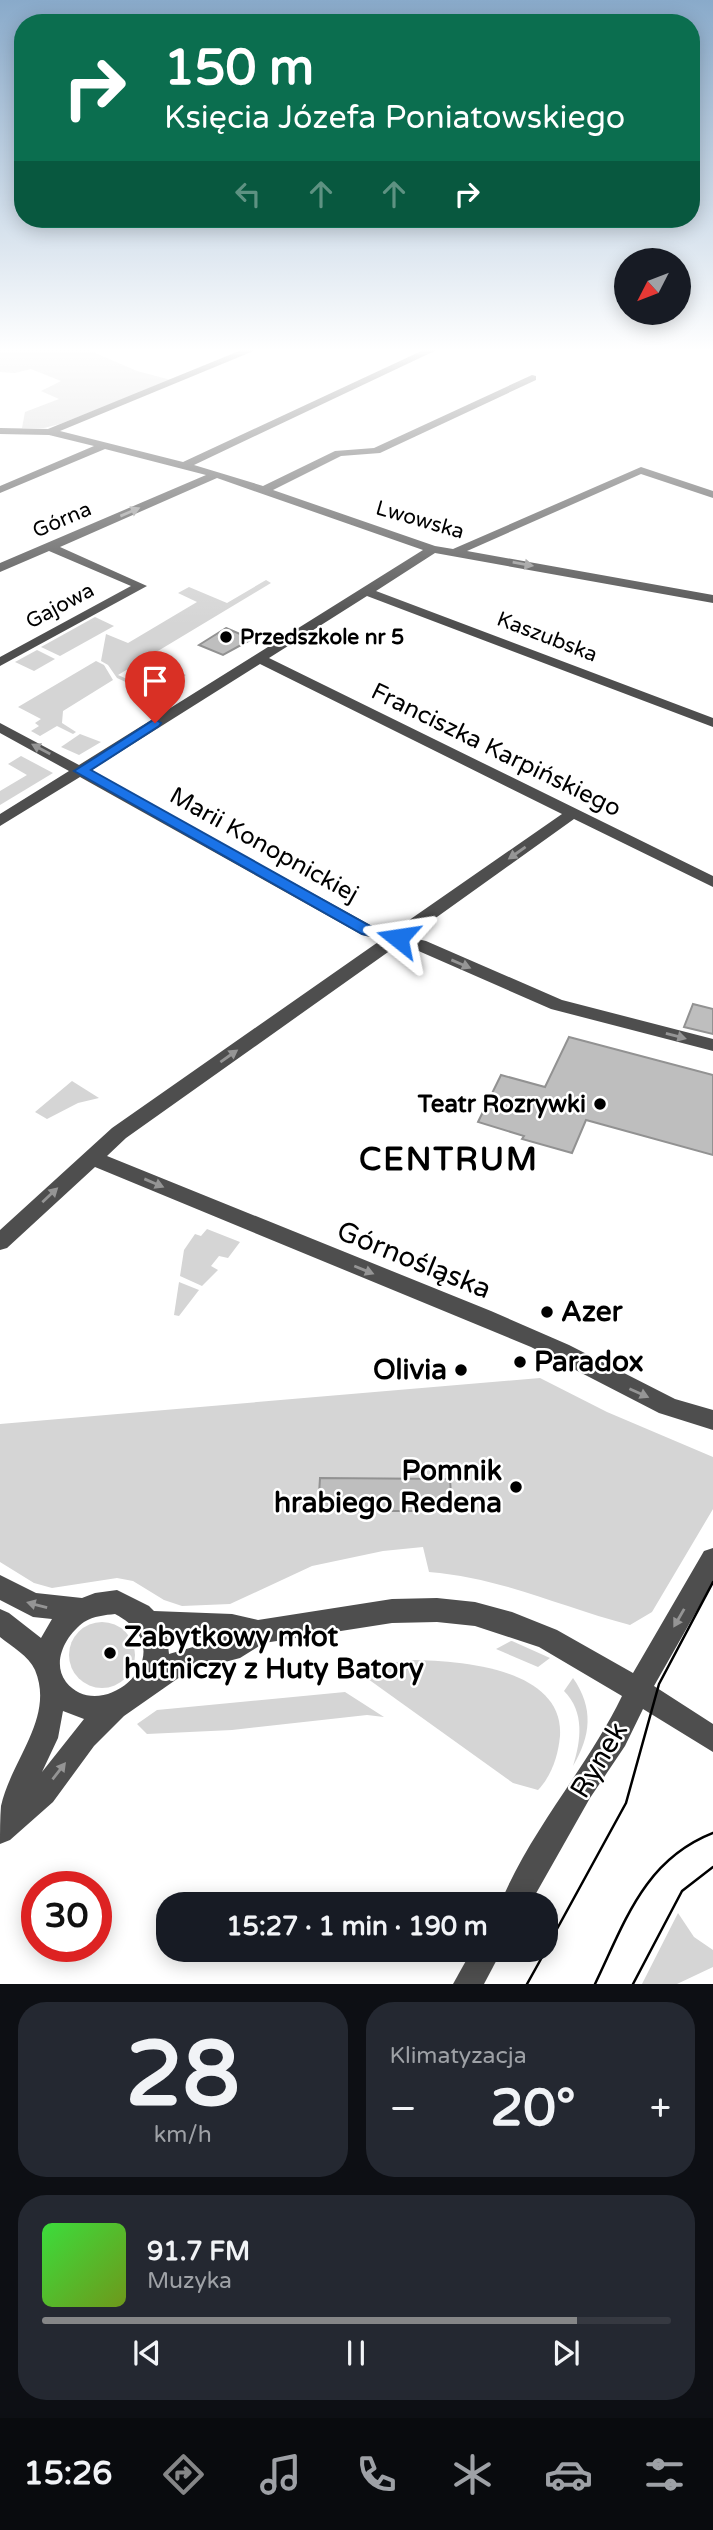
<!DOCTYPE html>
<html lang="pl">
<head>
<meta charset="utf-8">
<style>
	body { margin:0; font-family:"Varela Round",sans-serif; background:#242831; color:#f1f3f6; height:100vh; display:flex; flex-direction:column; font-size:26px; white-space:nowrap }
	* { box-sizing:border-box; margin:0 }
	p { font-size:23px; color:#9ea1a6 }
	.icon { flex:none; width:38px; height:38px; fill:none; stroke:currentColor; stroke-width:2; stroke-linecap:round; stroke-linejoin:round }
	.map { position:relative; height:1984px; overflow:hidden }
	.details { display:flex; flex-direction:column; gap:18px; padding:18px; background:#0d0f14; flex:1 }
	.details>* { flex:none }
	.guide { position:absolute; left:14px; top:14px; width:686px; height:214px; border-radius:28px; box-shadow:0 4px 18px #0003; background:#0b6e4f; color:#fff; overflow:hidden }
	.needle { width:46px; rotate:228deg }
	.tools { position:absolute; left:614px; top:248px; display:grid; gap:14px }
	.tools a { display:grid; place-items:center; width:77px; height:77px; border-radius:50%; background:#171b24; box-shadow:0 4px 18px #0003; font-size:35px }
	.speed { position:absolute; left:21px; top:1871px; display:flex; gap:14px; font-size:35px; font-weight:700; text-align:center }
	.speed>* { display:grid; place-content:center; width:91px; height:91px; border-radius:50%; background:#171b24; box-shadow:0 4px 18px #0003; line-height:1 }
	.speed .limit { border:10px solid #d22; background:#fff; color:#111 }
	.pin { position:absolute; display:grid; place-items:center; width:60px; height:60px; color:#fff; margin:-72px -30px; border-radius:50% 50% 50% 0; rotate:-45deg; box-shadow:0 0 7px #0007 }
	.pin .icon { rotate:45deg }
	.me { position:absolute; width:77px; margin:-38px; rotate:285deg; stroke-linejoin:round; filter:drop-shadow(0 0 5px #0008) }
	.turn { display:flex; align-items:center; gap:24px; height:147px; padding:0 35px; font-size:32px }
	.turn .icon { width:91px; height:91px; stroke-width:2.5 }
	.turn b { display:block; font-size:49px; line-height:60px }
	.lanes { display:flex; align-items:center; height:66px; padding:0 35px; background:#0003; justify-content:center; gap:35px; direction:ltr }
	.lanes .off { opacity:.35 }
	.big { font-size:52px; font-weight:700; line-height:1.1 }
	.details .tile { flex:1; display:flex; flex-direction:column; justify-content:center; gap:10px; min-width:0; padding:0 24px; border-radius:28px; background:#242831 }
	.details .dial { align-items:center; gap:0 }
	.dial b { font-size:91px; line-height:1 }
	.song { display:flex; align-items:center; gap:21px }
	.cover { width:84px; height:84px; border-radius:10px; background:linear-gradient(135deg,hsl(120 70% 55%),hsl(80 70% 35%)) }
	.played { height:7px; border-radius:4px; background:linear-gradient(90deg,#858687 85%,#363941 85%) }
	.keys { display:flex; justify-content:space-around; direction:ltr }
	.heat { display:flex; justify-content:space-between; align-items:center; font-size:38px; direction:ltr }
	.details .tiles { flex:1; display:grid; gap:18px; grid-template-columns:1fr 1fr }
	.tile:last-child { grid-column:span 2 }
	.trip { position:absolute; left:156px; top:1892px; width:402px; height:70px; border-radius:28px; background:#171b24; box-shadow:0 4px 18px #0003; font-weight:700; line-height:70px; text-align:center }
	.menu { display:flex; height:112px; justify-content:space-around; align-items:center; background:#090b0e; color:#9ea1a6 }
	.menu .icon { width:49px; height:49px }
	.menu .current { color:#858687 }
	.menu b { font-size:32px; color:#f1f3f6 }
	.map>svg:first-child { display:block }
</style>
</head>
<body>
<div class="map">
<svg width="713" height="1984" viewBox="0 0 713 1984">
	<rect width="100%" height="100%" fill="#fff"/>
	<!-- green -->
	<g fill="#d5d5d5">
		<polygon points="0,347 89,347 86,349 137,371 171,380 60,424 44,428 22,428 25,412 59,399 41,391 61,381 31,369 15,373 0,372"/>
		<polygon points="266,580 271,583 118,675 172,699 167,701 117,678 108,665 101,661 106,634 128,643 197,602 178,593 189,587 227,603"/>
		<polygon points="95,617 114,626 60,656 41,647"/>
		<polygon points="37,650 55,659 34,671 15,662"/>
		<polygon points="96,661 104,665 113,680 63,711 62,723 76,732 73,734 57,726 40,736 31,731 39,726 35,723 41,719 18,707"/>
		<polygon points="158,663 186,675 167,687 139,674"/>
		<polygon points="80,734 101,742 79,755 61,747"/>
		<polygon points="21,756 53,773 0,805 0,791 27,775 8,764"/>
		<polygon points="72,1081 99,1098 78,1103 47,1119 35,1112"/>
		<polygon points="207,1229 240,1242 228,1258 219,1256 211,1266 218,1270 202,1286 180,1276 184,1250 195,1234 201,1236"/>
		<polygon points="179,1282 199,1290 179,1316 174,1315"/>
		<path d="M540 1378 607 1412 713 1457V1509L652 1612 630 1625C560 1607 503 1578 429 1572L423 1547 383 1551 312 1566 230 1604 182 1606 164 1600 133 1581 117 1578 52 1588 34 1583 0 1562V1424Z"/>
		<circle cx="102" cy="1655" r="33"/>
		<polygon points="511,1641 512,1641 550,1658 538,1667 496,1649"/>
		<path d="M406 1660C454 1660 564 1666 560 1736 558 1756 552 1775 538 1790L513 1783 368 1679 367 1674 372 1668Z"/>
		<path d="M573 1678C594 1708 591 1736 573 1766 581 1741 585 1712 564 1691Z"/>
		<polygon points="345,1692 384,1717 367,1715 232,1730 147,1734 137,1724 157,1710"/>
		<polygon points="678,1913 694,1937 713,1950 713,1967 677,1984 642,1984"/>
	</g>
	<!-- building -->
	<g fill="#bebebe" stroke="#929292" stroke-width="2">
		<polygon points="226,628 252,639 223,655 199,645"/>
		<polygon points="693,1004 713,1009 713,1034 684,1027"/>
		<polygon points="569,1037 713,1075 713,1155 586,1120 572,1153 522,1139 524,1136 478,1122 501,1075 545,1087"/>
		<polygon points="320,1478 450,1479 452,1511 318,1511"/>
	</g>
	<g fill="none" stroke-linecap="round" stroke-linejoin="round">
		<!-- minor -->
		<g fill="#4e4e4e" fill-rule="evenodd">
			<path d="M249 347H263L60 431 183 462 430 347H443L194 465 263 486 335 451 374 448 532 375 536 376V380L380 453 341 456 273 490 435 546 453 549 641 467 713 491V498L641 474 467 551 713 595V603L435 553 376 591 713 718V727L367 596 269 658 713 876V887L574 819 409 937 426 941 562 1000 713 1039V1051L551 1009 414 949 398 945 126 1138 107 1156 491 1311 569 1345 675 1399 713 1410V1430L659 1413 531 1347 95 1167 7 1248 0 1250V1230L112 1128 381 940 362 935 80 777 0 826V814L69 771 0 733V723L79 765 423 550 217 478 60 547 147 586 0 666V657L131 586 49 551 0 572V563L206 475 105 449 0 493V486L94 446 49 435 0 434V428L48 429ZM260 664 562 814 392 932 374 927 90 771Z"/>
			<path d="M713 1548V1582L654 1686 713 1724V1752L643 1709 625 1746 590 1798 530 1904H500C531 1829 587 1768 622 1696L539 1647 475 1626 437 1622 392 1623 264 1643 240 1658 187 1672 124 1716 94 1746 53 1802 10 1840 0 1844C0 1832 0 1818 1 1806 11 1760 55 1718 35 1670 29 1656 11 1646 0 1637V1609L9 1613 41 1638 52 1619 33 1617 0 1600V1575L36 1593 82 1598 95 1593 117 1590 149 1606 154 1611 232 1614 258 1620 392 1599 437 1598 475 1602 512 1612 557 1630 633 1673 704 1551ZM115 1614C188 1652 102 1727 66 1682 51 1662 66 1635 84 1622 94 1616 105 1615 115 1614ZM167 1637 224 1638 169 1654ZM63 1711 84 1719 42 1772 58 1738Z"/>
			<polygon points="472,1950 502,1950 484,1984 453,1984"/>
		</g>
		<!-- tram -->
		<g stroke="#000" stroke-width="2.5">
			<polyline points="546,1949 626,1803 659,1684 713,1582"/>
			<polyline points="527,1984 546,1950"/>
			<path d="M595 1984C625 1922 644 1860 713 1833"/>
			<polyline points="633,1984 682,1891 713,1867"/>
		</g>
	</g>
	<!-- one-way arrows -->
	<defs><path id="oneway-solid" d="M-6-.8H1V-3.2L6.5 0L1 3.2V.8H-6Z" transform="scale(1.75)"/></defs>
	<g fill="#959595">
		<use href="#oneway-solid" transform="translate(130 512) rotate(-23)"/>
		<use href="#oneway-solid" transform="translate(523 564) rotate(10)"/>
		<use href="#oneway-solid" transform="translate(41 749) rotate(-152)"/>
		<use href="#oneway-solid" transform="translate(517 853) rotate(145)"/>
		<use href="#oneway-solid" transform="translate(461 964) rotate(23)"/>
		<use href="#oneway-solid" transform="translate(676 1036) rotate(15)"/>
		<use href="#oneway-solid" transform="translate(229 1056) rotate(-35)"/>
		<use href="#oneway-solid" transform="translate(154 1183) rotate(23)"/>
		<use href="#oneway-solid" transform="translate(50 1195) rotate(-43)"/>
		<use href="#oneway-solid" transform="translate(364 1270) rotate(22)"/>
		<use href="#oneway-solid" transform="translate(639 1393) rotate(24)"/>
		<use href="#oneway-solid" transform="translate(37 1605) rotate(-165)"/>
		<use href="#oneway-solid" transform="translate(679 1618) rotate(120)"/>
		<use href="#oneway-solid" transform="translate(59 1771) rotate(-52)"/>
	</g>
	<!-- sky -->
	<linearGradient id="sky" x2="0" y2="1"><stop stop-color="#89aaca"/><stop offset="0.56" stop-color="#fff"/><stop offset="1" stop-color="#fff" stop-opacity="0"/></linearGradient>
	<rect width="713" height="625" fill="url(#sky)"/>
	<!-- route -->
	<polygon fill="#1a73e8" stroke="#114b97" stroke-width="2" points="155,719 161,723 159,726 91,770 372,927 404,935 404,941 362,934 74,771"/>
	<!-- markers -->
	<g fill="#000" stroke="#fff" stroke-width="2.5">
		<circle cx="226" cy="637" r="7"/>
		<circle cx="600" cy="1104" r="7"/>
		<circle cx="547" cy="1312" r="7"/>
		<circle cx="520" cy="1362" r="7"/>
		<circle cx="461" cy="1370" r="7"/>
		<circle cx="516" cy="1487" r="7"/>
		<circle cx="110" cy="1653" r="7"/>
	</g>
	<g text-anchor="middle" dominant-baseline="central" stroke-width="5" stroke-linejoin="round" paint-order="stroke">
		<!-- far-street labels -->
		<g font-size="21" fill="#000" stroke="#fff">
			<text transform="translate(62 520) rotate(-23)">Górna</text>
			<text transform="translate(420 520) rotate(16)">Lwowska</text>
			<text transform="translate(60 606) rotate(-28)">Gajowa</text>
			<text transform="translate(547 637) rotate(21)">Kaszubska</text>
		</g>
		<!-- far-poi labels -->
		<g font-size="21" font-weight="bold" fill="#000" stroke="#fff" text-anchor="start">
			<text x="240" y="637">Przedszkole nr 5</text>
		</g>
		<!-- street labels -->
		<g font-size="24" fill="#000" stroke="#fff">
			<text transform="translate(496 750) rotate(26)">Franciszka Karpińskiego</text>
			<text transform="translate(264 845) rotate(29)">Marii Konopnickiej</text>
		</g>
		<!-- poi labels -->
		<g font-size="24" font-weight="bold" fill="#000" stroke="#fff" text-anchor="end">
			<text x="586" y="1104">Teatr Rozrywki</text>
		</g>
		<!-- near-street labels -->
		<g font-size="28" fill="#000" stroke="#fff">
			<text transform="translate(414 1260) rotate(22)">Górnośląska</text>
			<text transform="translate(599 1760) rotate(-59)">Rynek</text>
		</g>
		<!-- near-poi labels -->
		<g font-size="28" font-weight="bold" fill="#000" stroke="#fff" text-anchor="start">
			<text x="561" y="1312">Azer</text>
			<text x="534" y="1362">Paradox</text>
			<text x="447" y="1370" text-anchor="end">Olivia</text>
			<text x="502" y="1471" text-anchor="end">Pomnik<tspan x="502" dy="32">hrabiego Redena</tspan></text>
			<text x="124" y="1637">Zabytkowy młot<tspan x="124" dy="32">hutniczy z Huty Batory</tspan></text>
		</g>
		<!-- district labels -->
		<g font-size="32" font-weight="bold" letter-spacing="2" fill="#000" stroke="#fff">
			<text x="449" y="1160">CENTRUM</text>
		</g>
	</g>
</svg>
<div class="tools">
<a><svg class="needle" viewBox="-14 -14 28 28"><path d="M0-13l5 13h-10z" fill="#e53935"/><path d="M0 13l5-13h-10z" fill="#9ea1a6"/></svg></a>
</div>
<div class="speed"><div class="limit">30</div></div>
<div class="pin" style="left:155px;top:723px;background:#d93025"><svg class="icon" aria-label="arrive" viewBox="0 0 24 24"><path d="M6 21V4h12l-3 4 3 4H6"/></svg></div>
<svg class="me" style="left:398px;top:938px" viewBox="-20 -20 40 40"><path d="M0-17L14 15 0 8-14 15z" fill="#1a73e8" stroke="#fff" stroke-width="4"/></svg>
<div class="trip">15:27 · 1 min · 190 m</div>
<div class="guide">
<div class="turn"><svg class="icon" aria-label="right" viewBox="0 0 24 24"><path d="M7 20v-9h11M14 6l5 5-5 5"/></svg><div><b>150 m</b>Księcia Józefa Poniatowskiego</div></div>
<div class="lanes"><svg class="icon off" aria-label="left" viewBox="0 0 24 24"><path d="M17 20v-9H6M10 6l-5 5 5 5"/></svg><svg class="icon off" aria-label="ahead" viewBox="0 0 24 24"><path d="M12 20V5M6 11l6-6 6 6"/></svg><svg class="icon off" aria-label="ahead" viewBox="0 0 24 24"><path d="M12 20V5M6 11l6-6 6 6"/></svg><svg class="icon" aria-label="right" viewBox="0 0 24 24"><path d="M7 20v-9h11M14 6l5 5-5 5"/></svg></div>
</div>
</div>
<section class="details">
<div class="tiles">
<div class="tile dial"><b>28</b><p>km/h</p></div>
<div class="tile"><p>Klimatyzacja</p>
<div class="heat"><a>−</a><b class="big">20°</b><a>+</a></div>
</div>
<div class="tile">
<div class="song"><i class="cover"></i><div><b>91.7 FM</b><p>Muzyka</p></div></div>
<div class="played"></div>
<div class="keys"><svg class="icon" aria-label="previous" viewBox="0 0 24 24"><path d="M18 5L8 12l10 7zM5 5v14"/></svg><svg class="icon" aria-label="pause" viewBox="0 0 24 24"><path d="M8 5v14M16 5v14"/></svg><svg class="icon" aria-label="next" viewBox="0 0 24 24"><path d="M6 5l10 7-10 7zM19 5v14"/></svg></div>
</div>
</div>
</section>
<nav class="menu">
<b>15:26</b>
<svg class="icon current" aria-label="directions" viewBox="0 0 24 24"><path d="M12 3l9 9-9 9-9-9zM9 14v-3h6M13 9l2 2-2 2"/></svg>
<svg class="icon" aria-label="music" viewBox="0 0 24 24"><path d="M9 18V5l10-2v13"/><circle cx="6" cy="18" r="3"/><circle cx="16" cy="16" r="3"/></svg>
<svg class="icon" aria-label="phone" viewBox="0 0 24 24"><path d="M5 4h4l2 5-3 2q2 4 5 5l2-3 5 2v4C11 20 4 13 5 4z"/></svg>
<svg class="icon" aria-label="climate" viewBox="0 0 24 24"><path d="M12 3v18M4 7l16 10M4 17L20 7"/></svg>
<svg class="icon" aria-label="car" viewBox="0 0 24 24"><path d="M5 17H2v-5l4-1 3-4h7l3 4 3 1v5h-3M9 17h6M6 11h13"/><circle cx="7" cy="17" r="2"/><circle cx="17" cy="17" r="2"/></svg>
<svg class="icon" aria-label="filters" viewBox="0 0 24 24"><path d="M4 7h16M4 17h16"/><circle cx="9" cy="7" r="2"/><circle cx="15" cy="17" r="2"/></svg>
</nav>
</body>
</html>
